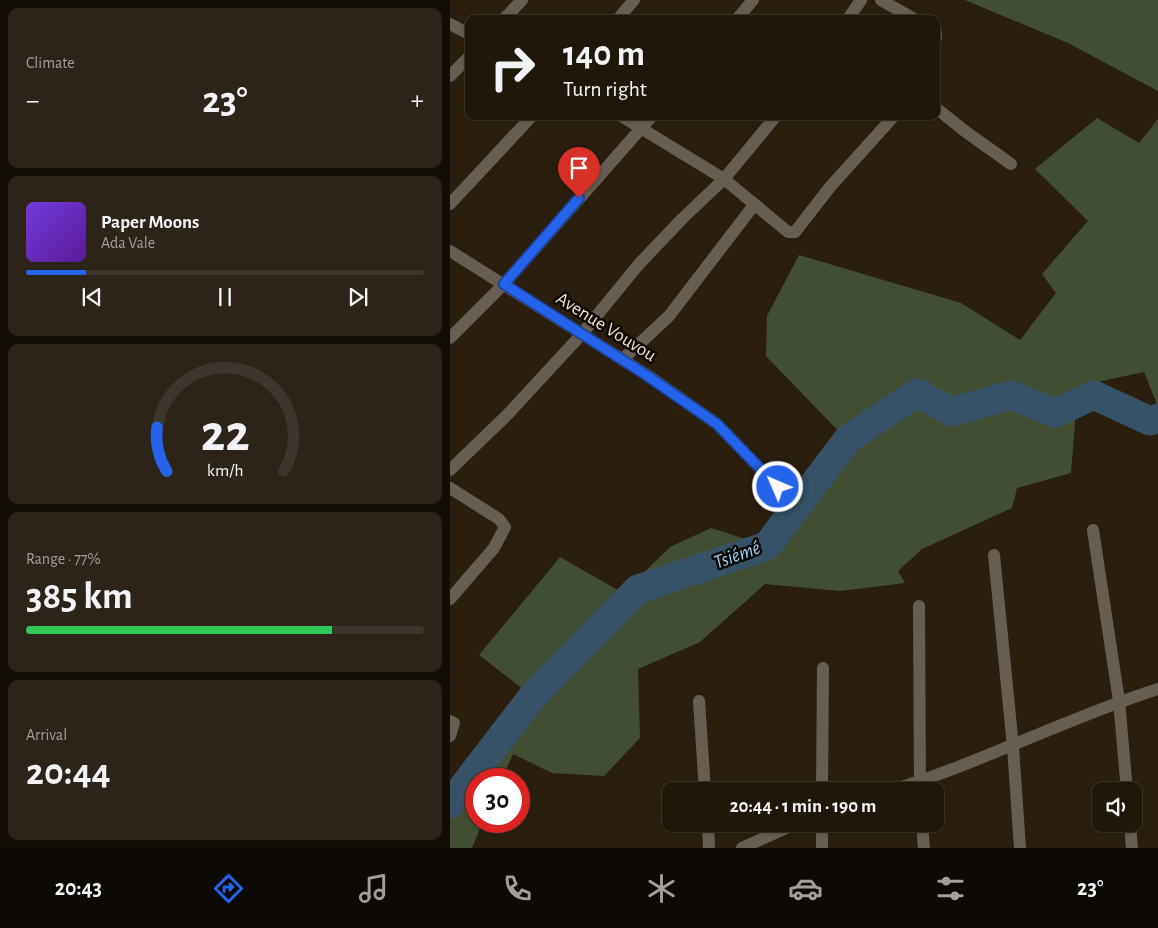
<!DOCTYPE html>
<html lang="en">
<head>
<meta charset="utf-8">
<style>
	body { margin:0; font-family:"Alegreya Sans",sans-serif; background:#2d2419; color:#f1f3f6; height:100vh; display:flex; flex-direction:column; font-size:19px; white-space:nowrap }
	* { box-sizing:border-box; margin:0 }
	p { font-size:16px; color:#a29f9d }
	.icon { flex:none; width:28px; height:28px; fill:none; stroke:currentColor; stroke-width:2; stroke-linecap:round; stroke-linejoin:round }
	.map { position:relative; flex:1; overflow:hidden }
	.drawer { display:flex; flex-direction:column; gap:8px; padding:8px; background:#120d06; width:450px }
	.drawer>* { flex:none }
	.guide { position:absolute; left:15px; top:15px; width:475px; height:105px; border-radius:10px; box-shadow:0 1px 4px #0004,0 0 0 1px #3d362c; background:#20170b; color:#f1f3f6; overflow:hidden }
	.buttons { position:absolute; left:642px; top:782px; display:grid; gap:10px }
	.buttons a { display:grid; place-items:center; width:50px; height:50px; border-radius:10px; background:#20170b; box-shadow:0 1px 4px #0004,0 0 0 1px #3d362c; font-size:25px }
	.speed { position:absolute; left:15px; top:768px; display:flex; gap:10px; font-size:25px; font-weight:700; text-align:center }
	.speed>* { display:grid; place-content:center; width:65px; height:65px; border-radius:50%; background:#20170b; box-shadow:0 1px 4px #0004,0 0 0 1px #3d362c; line-height:1 }
	.speed .limit { border:8px solid #d22; background:#fff; color:#111 }
	.pin { position:absolute; display:grid; place-items:center; width:42px; height:42px; color:#fff; margin:-51px -21px; border-radius:50% 50% 50% 0; rotate:-45deg; box-shadow:0 0 5px #0007 }
	.pin .icon { rotate:45deg }
	.me { position:absolute; width:55px; margin:-28px; rotate:315deg; stroke-linejoin:round; filter:drop-shadow(0 0 4px #0008) }
	.turn { display:flex; align-items:center; gap:18px; height:105px; padding:0 15px; font-size:22px }
	.turn .icon { width:65px; height:65px; stroke-width:2.5 }
	.turn b { display:block; font-size:35px; line-height:42px }
	.big { font-size:38px; font-weight:600; line-height:1.1 }
	.drawer .widget { flex:1; display:flex; flex-direction:column; justify-content:center; gap:8px; min-width:0; padding:0 18px; border-radius:10px; background:#2d2419 }
	.drawer .dial { align-items:center; gap:0 }
	.dial svg { height:130px; overflow:visible; fill:none; stroke:#3d362c; stroke-width:7; stroke-linecap:round; text-anchor:middle }
	.dial text { fill:#f1f3f6; stroke:none }
	.song { display:flex; align-items:center; gap:15px }
	.cover { width:60px; height:60px; border-radius:8px; background:linear-gradient(135deg,hsl(260 70% 55%),hsl(270 70% 35%)) }
	.played { height:5px; border-radius:2px; background:linear-gradient(90deg,#2563eb 15%,#3d362c 15%) }
	.keys { display:flex; justify-content:space-around; direction:ltr }
	.heat { display:flex; justify-content:space-between; align-items:center; font-size:28px; direction:ltr }
	.charge { height:8px; border-radius:4px; background:linear-gradient(90deg,#34c759 77%,#3d362c 0) }
	.trip { position:absolute; left:212px; top:782px; width:282px; height:50px; border-radius:10px; background:#20170b; box-shadow:0 1px 4px #0004,0 0 0 1px #3d362c; font-weight:600; line-height:50px; text-align:center }
	.dock { display:flex; height:80px; justify-content:space-around; align-items:center; background:#0d0904; color:#a29f9d }
	.dock .icon { width:35px; height:35px }
	.dock .current { color:#2563eb }
	.dock b { font-size:22px; color:#f1f3f6 }
	main { display:flex; flex:1; min-height:0 }
	.map>svg:first-child { display:block }
</style>
</head>
<body>
<main>
<section class="drawer">
<div class="widget"><p>Climate</p>
<div class="heat"><a>−</a><b class="big">23°</b><a>+</a></div>
</div>
<div class="widget">
<div class="song"><i class="cover"></i><div><b>Paper Moons</b><p>Ada Vale</p></div></div>
<div class="played"></div>
<div class="keys"><svg class="icon" aria-label="previous" viewBox="0 0 24 24"><path d="M18 5L8 12l10 7zM5 5v14"/></svg><svg class="icon" aria-label="pause" viewBox="0 0 24 24"><path d="M8 5v14M16 5v14"/></svg><svg class="icon" aria-label="next" viewBox="0 0 24 24"><path d="M6 5l10 7-10 7zM19 5v14"/></svg></div>
</div>
<div class="widget dial"><svg viewBox="0 0 100 80">
<path d="M14 69A42 42 0 1 1 86 69"/>
<path d="M14 69A42 42 0 0 1 8 42" stroke="#2563eb"/>
<text x="50" y="56" font-size="32" font-weight="700">22</text>
<text x="50" y="72" font-size="11">km/h</text>
</svg></div>
<div class="widget"><p>Range · 77%</p><b class="big">385 km</b><div class="charge"></div></div>
<div class="widget"><p>Arrival</p><b class="big">20:44</b></div>
</section>
<div class="map">
<svg width="708" height="848" viewBox="0 0 708 848">
	<rect width="100%" height="100%" fill="#2a1f0f"/>
	<!-- green -->
	<g fill="#414e34">
		<polygon points="515,0 708,0 708,91 618,43"/>
		<polygon points="647,118 689,143 708,119 708,407 694,372 628,386 621,473 567,488 562,508 472,549 448,571 455,583 390,591 315,584 250,642 188,669 190,738 154,776 102,773 63,754 52,779 26,779 26,821 33,821 22,848 0,848 0,787 78,693 29,655 110,557 173,593 220,547 261,528 317,546 397,440 316,356 317,316 349,255 511,303 570,340 606,293 592,274 638,221 585,169"/>
	</g>
	<g fill="none" stroke-linecap="round" stroke-linejoin="round">
		<!-- river -->
		<polyline stroke="#375267" stroke-width="29" points="0,804 82,697 188,589 317,546 398,439 467,393 502,412 561,395 605,413 644,395 700,421 708,418"/>
		<!-- street -->
		<g stroke="#685d52" stroke-width="12">
			<polyline points="431,0 464,19"/>
			<polyline points="54,19 72,0"/>
			<polyline points="168,19 184,0"/>
			<polyline points="287,19 303,0"/>
			<polyline points="398,19 411,0"/>
			<polyline points="0,24 19,34"/>
			<polyline points="486,33 486,38"/>
			<polyline points="0,76 19,57"/>
			<polyline points="486,108 516,132 561,164"/>
			<polyline points="171,116 274,179 338,232 345,232 380,187 444,116"/>
			<polyline points="0,204 82,116"/>
			<polyline points="0,251 197,375 267,424 328,487"/>
			<polyline points="0,338 54,284 202,116"/>
			<polyline points="172,360 219,316 304,205"/>
			<polyline points="0,470 58,414 131,335 189,264 232,219 274,179 326,116"/>
			<polyline points="0,488 49,519 55,527 44,548 0,599"/>
			<polyline points="643,530 669,701 677,791"/>
			<polyline points="544,555 563,747 570,848"/>
			<polyline points="469,606 470,791"/>
			<polyline points="249,701 255,791"/>
			<polyline points="0,721 4,723 0,736"/>
			<polyline points="372,791 373,668"/>
			<path d="M439 791C531 763 617 718 708 689"/>
			<polyline points="258,824 259,848"/>
			<polyline points="372,824 372,848"/>
			<polyline points="472,824 474,848"/>
			<polyline points="680,824 682,848"/>
			<polyline points="292,848 345,824"/>
		</g>
	</g>
	<g fill="none" stroke-linecap="round" stroke-linejoin="round">
		<defs>
			<polyline id="route" points="129,198 54,284 196,375 267,424 328,487"/>
		</defs>
		<!-- route casing -->
		<use href="#route" stroke="#184099" stroke-width="12"/>
		<!-- route -->
		<use href="#route" stroke="#2563eb" stroke-width="9"/>
	</g>
	<g text-anchor="middle" dominant-baseline="central" stroke-width="5" stroke-linejoin="round" paint-order="stroke">
		<!-- street labels -->
		<g font-size="19" fill="#ebe3d9" stroke="#0e0904">
			<text transform="translate(156 327) rotate(32)">Avenue Vouvou</text>
		</g>
		<!-- water labels -->
		<g font-size="20" font-style="italic" fill="#9acef6" stroke="#0e0904">
			<text transform="translate(287 555) rotate(-20)">Tsiémé</text>
		</g>
	</g>
</svg>
<div class="buttons">
<a><svg class="icon" aria-label="sound" viewBox="0 0 24 24"><path d="M4 9h4l5-4v14l-5-4H4zM17 9q2 3 0 6"/></svg></a>
</div>
<div class="speed"><div class="limit">30</div></div>
<div class="pin" style="left:129px;top:198px;background:#d93025"><svg class="icon" aria-label="arrive" viewBox="0 0 24 24"><path d="M6 21V4h12l-3 4 3 4H6"/></svg></div>
<svg class="me" style="left:328px;top:487px" viewBox="-20 -20 40 40"><circle r="17" fill="#2563eb" stroke="#fff" stroke-width="3"/><path d="M0-11L8 9 0 5-8 9z" fill="#fff"/></svg>
<div class="trip">20:44 · 1 min · 190 m</div>
<div class="guide">
<div class="turn"><svg class="icon" aria-label="right" viewBox="0 0 24 24"><path d="M7 20v-9h11M14 6l5 5-5 5"/></svg><div><b>140 m</b>Turn right</div></div>
</div>
</div>
</main>
<nav class="dock">
<b>20:43</b>
<svg class="icon current" aria-label="directions" viewBox="0 0 24 24"><path d="M12 3l9 9-9 9-9-9zM9 14v-3h6M13 9l2 2-2 2"/></svg>
<svg class="icon" aria-label="music" viewBox="0 0 24 24"><path d="M9 18V5l10-2v13"/><circle cx="6" cy="18" r="3"/><circle cx="16" cy="16" r="3"/></svg>
<svg class="icon" aria-label="phone" viewBox="0 0 24 24"><path d="M5 4h4l2 5-3 2q2 4 5 5l2-3 5 2v4C11 20 4 13 5 4z"/></svg>
<svg class="icon" aria-label="climate" viewBox="0 0 24 24"><path d="M12 3v18M4 7l16 10M4 17L20 7"/></svg>
<svg class="icon" aria-label="car" viewBox="0 0 24 24"><path d="M5 17H2v-5l4-1 3-4h7l3 4 3 1v5h-3M9 17h6M6 11h13"/><circle cx="7" cy="17" r="2"/><circle cx="17" cy="17" r="2"/></svg>
<svg class="icon" aria-label="filters" viewBox="0 0 24 24"><path d="M4 7h16M4 17h16"/><circle cx="9" cy="7" r="2"/><circle cx="15" cy="17" r="2"/></svg>
<b>23°</b>
</nav>
</body>
</html>
